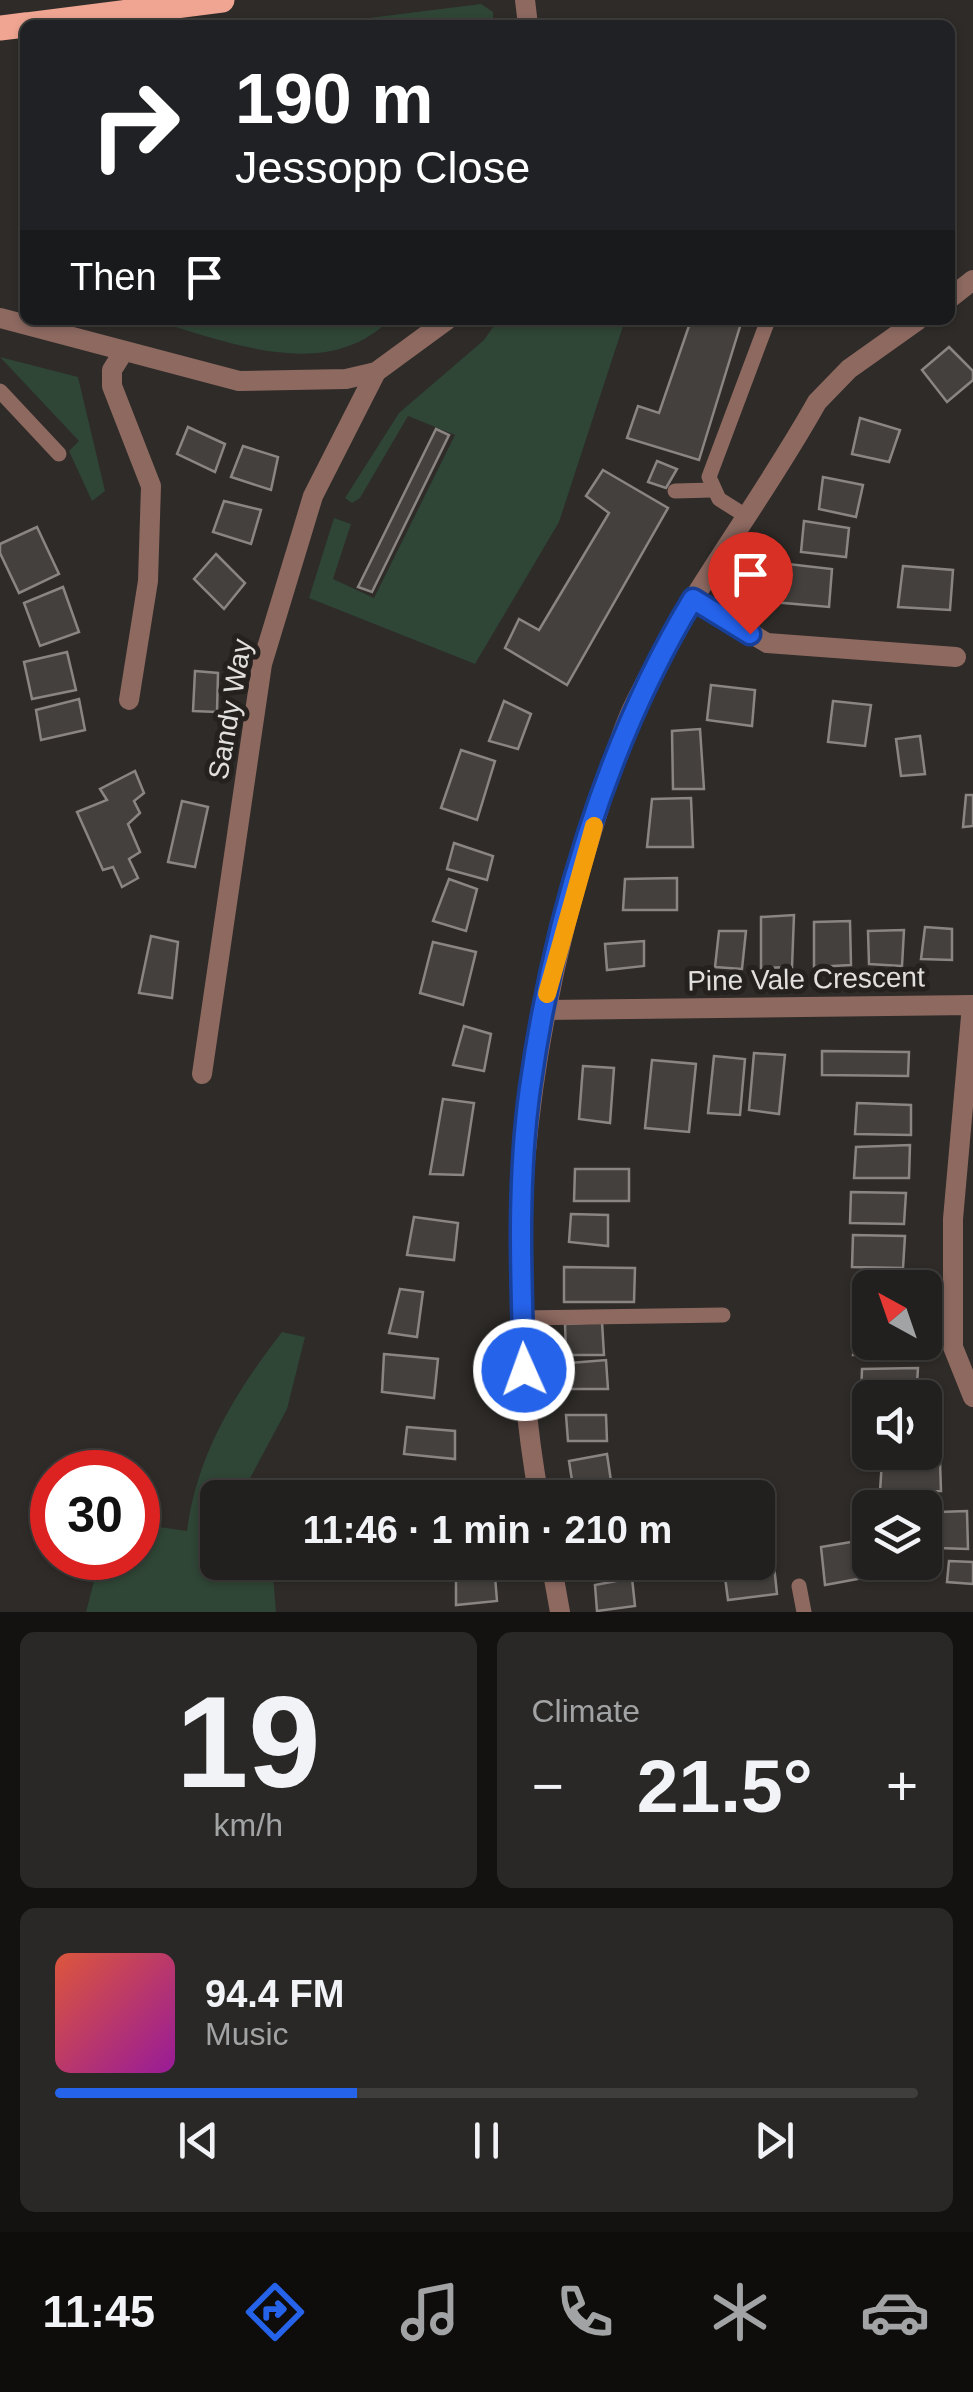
<!DOCTYPE html>
<html lang="en">
<head>
<meta charset="utf-8">
<style>
	body { margin:0; font-family:Arial,sans-serif; background:#2a2827; color:#f1f3f6; height:100vh; display:flex; flex-direction:column; font-size:38px; white-space:nowrap }
	* { box-sizing:border-box; margin:0 }
	p { font-size:32px; color:#a2a3a4 }
	.icon { flex:none; width:55px; height:55px; fill:none; stroke:currentColor; stroke-width:2; stroke-linecap:round; stroke-linejoin:round }
	.map { position:relative; height:1612px; overflow:hidden }
	.side { display:flex; flex-direction:column; gap:20px; padding:20px; background:#131210; flex:1 }
	.side>* { flex:none }
	.banner { position:absolute; left:20px; top:20px; width:935px; height:305px; border-radius:15px; box-shadow:0 2px 8px #0004,0 0 0 2px #3f3e3c; background:#202124; color:#fff; overflow:hidden }
	.needle { width:65px; rotate:320deg }
	.tools { position:absolute; left:852px; top:1270px; display:grid; gap:20px }
	.tools a { display:grid; place-items:center; width:90px; height:90px; border-radius:15px; background:#22201e; box-shadow:0 2px 8px #0004,0 0 0 2px #3f3e3c; font-size:50px }
	.speed { position:absolute; left:30px; top:1450px; display:flex; gap:20px; font-size:50px; font-weight:700; text-align:center }
	.speed>* { display:grid; place-content:center; width:130px; height:130px; border-radius:50%; background:#22201e; box-shadow:0 2px 8px #0004,0 0 0 2px #3f3e3c; line-height:1 }
	.speed .limit { border:15px solid #d22; background:#fff; color:#111 }
	.pin { position:absolute; display:grid; place-items:center; width:85px; height:85px; color:#fff; margin:-102px -42px; border-radius:50% 50% 50% 0; rotate:-45deg; box-shadow:0 0 10px #0007 }
	.pin .icon { rotate:45deg }
	.me { position:absolute; width:110px; margin:-55px; rotate:358deg; stroke-linejoin:round; filter:drop-shadow(0 0 8px #0008) }
	.turn { display:flex; align-items:center; gap:35px; height:210px; padding:0 50px; font-size:45px }
	.turn .icon { width:130px; height:130px; stroke-width:2.5 }
	.turn b { display:block; font-size:70px; line-height:85px }
	.then { display:flex; align-items:center; height:95px; padding:0 50px; background:#0003; gap:20px; font-size:38px }
	.big { font-size:75px; font-weight:600; line-height:1.1 }
	.side .tile { flex:1; display:flex; flex-direction:column; justify-content:center; gap:15px; min-width:0; padding:0 35px; border-radius:15px; background:#2a2827 }
	.side .dial { align-items:center; gap:0 }
	.dial b { font-size:130px; line-height:1 }
	.song { display:flex; align-items:center; gap:30px }
	.cover { width:120px; height:120px; border-radius:15px; background:linear-gradient(135deg,hsl(10 70% 55%),hsl(300 70% 35%)) }
	.played { height:10px; border-radius:5px; background:linear-gradient(90deg,#2563eb 35%,#3f3e3c 35%) }
	.keys { display:flex; justify-content:space-around; direction:ltr }
	.heat { display:flex; justify-content:space-between; align-items:center; font-size:55px; direction:ltr }
	.side .tiles { flex:1; display:grid; gap:20px; grid-template-columns:1fr 1fr }
	.tile:last-child { grid-column:span 2 }
	.trip { position:absolute; left:200px; top:1480px; width:575px; height:100px; border-radius:15px; background:#22201e; box-shadow:0 2px 8px #0004,0 0 0 2px #3f3e3c; font-weight:600; line-height:100px; text-align:center }
	.tabs { display:flex; height:160px; justify-content:space-around; align-items:center; background:#0e0d0c; color:#a2a3a4 }
	.tabs .icon { width:70px; height:70px }
	.tabs .selected { color:#2563eb }
	.tabs b { font-size:45px; color:#f1f3f6 }
	.map>svg:first-child { display:block }
</style>
</head>
<body>
<div class="map">
<svg width="973" height="1612" viewBox="0 0 973 1612">
	<rect width="100%" height="100%" fill="#2e2b28"/>
	<!-- green -->
	<g fill="#2f4535">
		<polygon points="481,4 493,12 493,25 313,25"/>
		<path d="M152 320H389C326 384 226 341 152 320Z"/>
		<polygon points="498,320 625,320 559,522 475,664 309,598 334,518 351,524 333,579 374,598 455,435 408,416 360,498 352,503 345,498 399,413 484,340"/>
		<polygon points="0,357 78,377 105,491 92,501 69,451 79,441"/>
		<path d="M282 1332 305 1337 287 1409 240 1497 218 1498V1562L272 1563 276 1612H86L100 1558H138V1524L187 1531C197 1454 235 1393 282 1332Z"/>
	</g>
	<!-- building -->
	<g fill="#44403e" stroke="#8a8583" stroke-width="2.5">
		<polygon points="691,320 742,320 699,460 627,438 638,406 659,413"/>
		<polygon points="949,347 973,371 973,380 947,402 922,370"/>
		<polygon points="860,418 900,430 889,462 852,454"/>
		<polygon points="188,427 225,444 215,472 177,454"/>
		<polygon points="436,429 449,435 372,592 358,587"/>
		<polygon points="243,446 278,457 271,490 231,477"/>
		<polygon points="657,461 677,469 666,488 648,482"/>
		<polygon points="603,470 668,508 567,685 505,648 519,619 539,630 609,513 586,496"/>
		<polygon points="823,477 863,485 856,517 819,509"/>
		<polygon points="224,501 261,510 251,544 213,532"/>
		<polygon points="804,521 849,528 846,557 801,552"/>
		<polygon points="37,527 59,574 19,593 0,553 0,544"/>
		<polygon points="216,554 245,583 224,609 194,579"/>
		<polygon points="779,563 832,569 829,607 773,602"/>
		<polygon points="903,566 953,570 950,610 898,607"/>
		<polygon points="63,587 79,632 40,646 24,603"/>
		<polygon points="67,652 76,690 32,699 24,662"/>
		<polygon points="195,671 218,673 217,712 193,711"/>
		<polygon points="711,685 755,690 752,726 707,720"/>
		<polygon points="79,699 85,730 41,740 36,710"/>
		<polygon points="504,701 531,714 518,749 489,741"/>
		<polygon points="833,701 871,705 865,746 828,742"/>
		<polygon points="700,729 704,789 673,789 672,731"/>
		<polygon points="920,736 925,774 901,776 896,739"/>
		<polygon points="461,750 495,761 477,820 441,808"/>
		<polygon points="135,771 144,793 134,801 140,813 128,824 140,852 129,859 138,878 122,887 113,867 103,870 77,812 107,800 100,789"/>
		<polygon points="966,795 973,795 973,826 963,827"/>
		<polygon points="691,798 693,847 647,847 652,799"/>
		<polygon points="182,801 208,807 195,867 168,862"/>
		<polygon points="454,843 493,856 487,880 447,869"/>
		<polygon points="677,878 677,910 623,910 625,879"/>
		<polygon points="449,879 477,889 466,931 433,921"/>
		<polygon points="794,915 792,967 761,968 761,917"/>
		<polygon points="850,921 851,965 814,967 814,922"/>
		<polygon points="925,927 952,929 952,960 921,959"/>
		<polygon points="904,930 902,966 869,964 868,931"/>
		<polygon points="719,931 746,931 742,969 715,967"/>
		<polygon points="151,936 178,942 172,998 139,993"/>
		<polygon points="644,941 644,966 607,970 605,944"/>
		<polygon points="433,942 476,952 463,1005 420,993"/>
		<polygon points="464,1026 491,1034 484,1071 453,1065"/>
		<polygon points="822,1051 909,1052 908,1076 822,1075"/>
		<polygon points="754,1053 785,1055 779,1114 749,1110"/>
		<polygon points="714,1056 745,1059 740,1115 708,1113"/>
		<polygon points="652,1060 696,1064 689,1132 645,1128"/>
		<polygon points="583,1066 614,1068 610,1123 579,1119"/>
		<polygon points="443,1099 474,1103 463,1175 430,1174"/>
		<polygon points="857,1103 911,1105 911,1135 855,1134"/>
		<polygon points="910,1145 909,1178 854,1178 856,1147"/>
		<polygon points="575,1169 629,1169 629,1201 574,1201"/>
		<polygon points="851,1192 906,1193 904,1224 850,1223"/>
		<polygon points="571,1214 608,1215 608,1246 569,1242"/>
		<polygon points="414,1217 458,1223 454,1260 407,1255"/>
		<polygon points="853,1235 905,1236 903,1268 852,1267"/>
		<polygon points="564,1267 635,1268 634,1302 564,1302"/>
		<polygon points="855,1279 904,1280 904,1288 870,1288 870,1311 853,1311"/>
		<polygon points="400,1289 423,1292 417,1337 389,1333"/>
		<polygon points="602,1322 604,1355 566,1355 565,1324"/>
		<polygon points="870,1326 870,1342 908,1342 908,1355 853,1355 856,1327"/>
		<polygon points="384,1354 438,1359 434,1398 382,1392"/>
		<polygon points="606,1360 608,1389 569,1389 570,1363"/>
		<polygon points="918,1368 916,1398 861,1398 862,1369"/>
		<polygon points="566,1415 606,1415 607,1441 568,1441"/>
		<polygon points="407,1427 455,1431 455,1459 404,1454"/>
		<polygon points="607,1454 611,1481 573,1487 569,1461"/>
		<polygon points="882,1460 940,1461 941,1491 880,1492"/>
		<polygon points="967,1511 968,1549 938,1548 939,1512"/>
		<polygon points="869,1539 874,1576 825,1585 821,1547"/>
		<polygon points="773,1556 777,1594 728,1600 723,1562 758,1562 758,1558"/>
		<polygon points="949,1561 973,1562 973,1584 947,1582"/>
		<polygon points="588,1562 625,1562 626,1567 590,1572"/>
		<polygon points="495,1576 497,1601 456,1605 456,1581"/>
		<polygon points="632,1578 635,1606 597,1611 595,1585"/>
	</g>
	<g fill="none" stroke-linecap="round" stroke-linejoin="round">
		<!-- lane -->
		<g stroke="#8d6960" stroke-width="15">
			<polyline points="0,391 59,454"/>
			<polyline points="675,491 713,490"/>
			<polyline points="746,516 719,499 709,477 768,320"/>
			<polyline points="522,1318 723,1315"/>
			<polyline points="799,1586 804,1612"/>
		</g>
		<!-- street -->
		<g stroke="#8d6960" stroke-width="20">
			<polyline points="525,0 528,25"/>
			<polyline points="950,298 973,280"/>
			<polyline points="0,318 239,381 346,379 376,372 447,320"/>
			<polyline points="124,351 112,370 112,386 151,486 148,581 129,700"/>
			<polyline points="693,599 767,643 956,657"/>
			<polyline points="544,1010 972,1005 953,1219 953,1347 973,1397"/>
			<polyline points="202,1074 262,664 313,496 376,372"/>
			<path d="M539 1498C499 1274 524 1046 592 831 606 788 616 741 636 701 687 596 760 504 817 402L849 369 918 320"/>
			<polyline points="551,1562 560,1612"/>
		</g>
		<!-- primary -->
		<g stroke="#efa592" stroke-width="25">
			<polyline points="27,25 222,0"/>
			<polyline points="0,28 25,25"/>
		</g>
	</g>
	<g fill="none" stroke-linecap="round" stroke-linejoin="round">
		<defs>
			<path id="route" d="M524 1370C521 1277 517 1181 530 1088 553 923 606 742 693 599L750 634"/>
		</defs>
		<!-- route casing -->
		<use href="#route" stroke="#184099" stroke-width="25"/>
		<!-- route -->
		<use href="#route" stroke="#2563eb" stroke-width="18"/>
		<!-- slow -->
		<polyline stroke="#f59e0b" stroke-width="18" points="547,994 594,826"/>
	</g>
	<g text-anchor="middle" dominant-baseline="central" stroke-width="10" stroke-linejoin="round" paint-order="stroke">
		<!-- street labels -->
		<g font-size="28" fill="#e2e0de" stroke="#24211f">
			<text transform="translate(230 709) rotate(-80)">Sandy Way</text>
			<text transform="translate(806 979) rotate(-1)">Pine Vale Crescent</text>
		</g>
	</g>
</svg>
<div class="tools">
<a><svg class="needle" viewBox="-14 -14 28 28"><path d="M0-13l5 13h-10z" fill="#e53935"/><path d="M0 13l5-13h-10z" fill="#a2a3a4"/></svg></a>
<a><svg class="icon" aria-label="sound" viewBox="0 0 24 24"><path d="M4 9h4l5-4v14l-5-4H4zM17 9q2 3 0 6"/></svg></a>
<a><svg class="icon" aria-label="layers" viewBox="0 0 24 24"><path d="M12 4l9 5-9 5-9-5zM3 14l9 5 9-5"/></svg></a>
</div>
<div class="speed"><div class="limit">30</div></div>
<div class="pin" style="left:750px;top:634px;background:#d93025"><svg class="icon" aria-label="arrive" viewBox="0 0 24 24"><path d="M6 21V4h12l-3 4 3 4H6"/></svg></div>
<svg class="me" style="left:524px;top:1370px" viewBox="-20 -20 40 40"><circle r="17" fill="#2563eb" stroke="#fff" stroke-width="3"/><path d="M0-11L8 9 0 5-8 9z" fill="#fff"/></svg>
<div class="trip">11:46 · 1 min · 210 m</div>
<div class="banner">
<div class="turn"><svg class="icon" aria-label="right" viewBox="0 0 24 24"><path d="M7 20v-9h11M14 6l5 5-5 5"/></svg><div><b>190 m</b>Jessopp Close</div></div>
<div class="then">Then<svg class="icon" aria-label="arrive" viewBox="0 0 24 24"><path d="M6 21V4h12l-3 4 3 4H6"/></svg></div>
</div>
</div>
<section class="side">
<div class="tiles">
<div class="tile dial"><b>19</b><p>km/h</p></div>
<div class="tile"><p>Climate</p>
<div class="heat"><a>−</a><b class="big">21.5°</b><a>+</a></div>
</div>
<div class="tile">
<div class="song"><i class="cover"></i><div><b>94.4 FM</b><p>Music</p></div></div>
<div class="played"></div>
<div class="keys"><svg class="icon" aria-label="previous" viewBox="0 0 24 24"><path d="M18 5L8 12l10 7zM5 5v14"/></svg><svg class="icon" aria-label="pause" viewBox="0 0 24 24"><path d="M8 5v14M16 5v14"/></svg><svg class="icon" aria-label="next" viewBox="0 0 24 24"><path d="M6 5l10 7-10 7zM19 5v14"/></svg></div>
</div>
</div>
</section>
<nav class="tabs">
<b>11:45</b>
<svg class="icon selected" aria-label="directions" viewBox="0 0 24 24"><path d="M12 3l9 9-9 9-9-9zM9 14v-3h6M13 9l2 2-2 2"/></svg>
<svg class="icon" aria-label="music" viewBox="0 0 24 24"><path d="M9 18V5l10-2v13"/><circle cx="6" cy="18" r="3"/><circle cx="16" cy="16" r="3"/></svg>
<svg class="icon" aria-label="phone" viewBox="0 0 24 24"><path d="M5 4h4l2 5-3 2q2 4 5 5l2-3 5 2v4C11 20 4 13 5 4z"/></svg>
<svg class="icon" aria-label="climate" viewBox="0 0 24 24"><path d="M12 3v18M4 7l16 10M4 17L20 7"/></svg>
<svg class="icon" aria-label="car" viewBox="0 0 24 24"><path d="M5 17H2v-5l4-1 3-4h7l3 4 3 1v5h-3M9 17h6M6 11h13"/><circle cx="7" cy="17" r="2"/><circle cx="17" cy="17" r="2"/></svg>
</nav>
</body>
</html>
